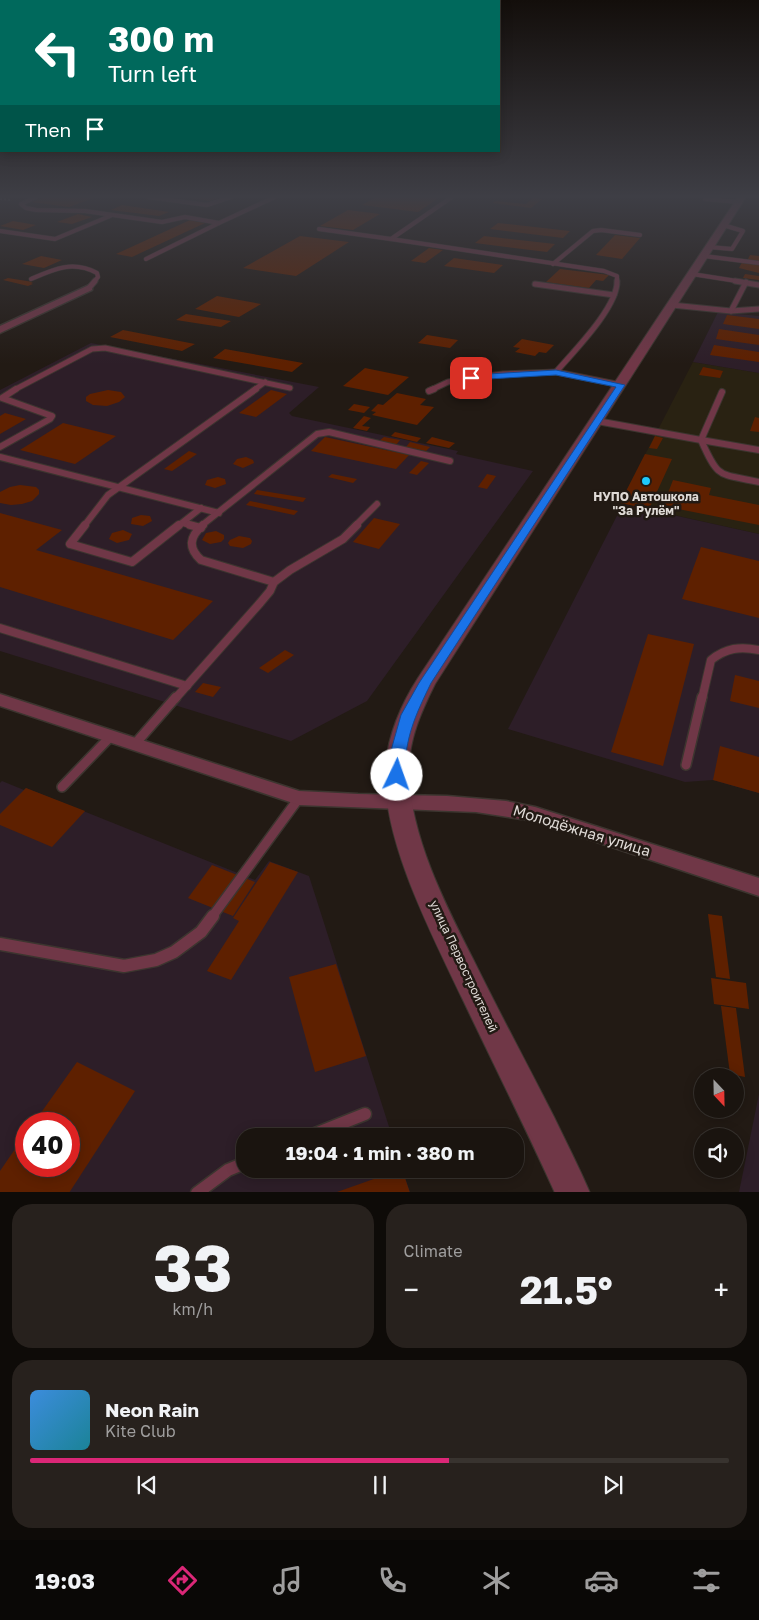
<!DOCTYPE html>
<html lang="en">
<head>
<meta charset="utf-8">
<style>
	body { margin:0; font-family:"Golos Text",sans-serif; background:#27211d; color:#f1f3f6; height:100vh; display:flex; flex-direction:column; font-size:19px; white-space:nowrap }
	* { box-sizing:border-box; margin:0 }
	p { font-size:16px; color:#9f9e9e }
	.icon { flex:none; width:28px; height:28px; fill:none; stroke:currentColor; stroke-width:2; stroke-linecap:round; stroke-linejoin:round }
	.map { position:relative; height:1192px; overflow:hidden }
	.side { display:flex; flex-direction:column; gap:12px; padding:12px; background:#0e0b08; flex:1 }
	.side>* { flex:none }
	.hud { position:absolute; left:0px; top:0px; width:500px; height:152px; box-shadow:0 2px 12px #0003,0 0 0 1px #38332f; background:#00695c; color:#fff; overflow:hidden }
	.needle { width:32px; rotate:158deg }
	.controls { position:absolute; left:694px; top:1068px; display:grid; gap:10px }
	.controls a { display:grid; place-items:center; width:50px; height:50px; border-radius:50%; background:#1a140f; box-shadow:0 2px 12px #0003,0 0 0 1px #38332f; font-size:25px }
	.speed { position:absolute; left:15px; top:1112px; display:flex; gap:10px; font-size:25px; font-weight:700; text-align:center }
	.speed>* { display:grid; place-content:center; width:65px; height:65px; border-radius:50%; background:#1a140f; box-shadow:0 2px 12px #0003,0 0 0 1px #38332f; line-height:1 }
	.speed .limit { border:8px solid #d22; background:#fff; color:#111 }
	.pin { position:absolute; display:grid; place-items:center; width:42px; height:42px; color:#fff; margin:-21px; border-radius:10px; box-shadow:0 2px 8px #0006 }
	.me { position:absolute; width:55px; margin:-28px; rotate:3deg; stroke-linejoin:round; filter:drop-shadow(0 0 4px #0008) }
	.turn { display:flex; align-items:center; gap:18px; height:105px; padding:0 25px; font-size:22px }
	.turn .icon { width:65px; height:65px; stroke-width:2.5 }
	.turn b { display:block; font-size:35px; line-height:42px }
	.then { display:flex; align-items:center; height:48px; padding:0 25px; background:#0003; gap:10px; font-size:19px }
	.big { font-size:38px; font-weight:700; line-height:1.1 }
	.side .widget { flex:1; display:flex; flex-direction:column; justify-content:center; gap:8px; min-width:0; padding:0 18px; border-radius:20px; background:#27211d }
	.side .dial { align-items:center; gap:0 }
	.dial b { font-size:65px; line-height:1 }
	.song { display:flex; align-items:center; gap:15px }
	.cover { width:60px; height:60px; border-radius:8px; background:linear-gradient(135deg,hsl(210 70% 55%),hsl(190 70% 35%)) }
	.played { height:5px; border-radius:2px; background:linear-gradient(90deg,#db2777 60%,#38332f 60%) }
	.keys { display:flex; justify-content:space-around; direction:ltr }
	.heat { display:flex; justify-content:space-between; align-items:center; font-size:28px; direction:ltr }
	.side .tiles { flex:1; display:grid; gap:12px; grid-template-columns:1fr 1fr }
	.widget:last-child { grid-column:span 2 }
	.trip { position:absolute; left:236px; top:1128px; width:288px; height:50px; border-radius:20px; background:#1a140f; box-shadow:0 2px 12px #0003,0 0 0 1px #38332f; font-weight:700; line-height:50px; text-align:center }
	.tabs { display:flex; height:80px; justify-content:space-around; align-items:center; background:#0a0806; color:#9f9e9e }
	.tabs .icon { width:35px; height:35px }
	.tabs .on { color:#db2777 }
	.tabs b { font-size:22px; color:#f1f3f6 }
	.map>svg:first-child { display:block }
</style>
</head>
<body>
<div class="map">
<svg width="759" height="1193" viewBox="0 0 759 1193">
	<rect width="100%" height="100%" fill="#221a14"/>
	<!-- commercial -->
	<polygon fill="#292212" points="693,362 759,373 759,534 620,503"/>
	<!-- industrial -->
	<g fill="#2d1e28" fill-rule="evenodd">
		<polygon points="718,312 759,316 759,373 693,362"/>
		<polygon points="91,343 319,387 289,413 292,416 458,451 456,454 533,471 367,701 291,741 0,651 0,390"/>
		<polygon points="623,504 759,534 759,793 713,780 685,782 508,729"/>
		<path d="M2 781 24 790 26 788 255 880 269 861 309 876 392 1136H245V1169H402L410 1192 0 1193V783ZM26 1124H69V1166H26Z"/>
		<polygon points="759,1094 759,1192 739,1192"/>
	</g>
	<!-- building -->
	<g fill="#5e2000">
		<polygon points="46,197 96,197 69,207 31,202"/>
		<polygon points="184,197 221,197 210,201"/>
		<polygon points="376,197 440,197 418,212 362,205"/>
		<polygon points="533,198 542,199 531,208 492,203 496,201 526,204"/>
		<polygon points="122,205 169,212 159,216 111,210"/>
		<polygon points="348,210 380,214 353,230 320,226"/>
		<polygon points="78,214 92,217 72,224 57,222"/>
		<polygon points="190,220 205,223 132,257 116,254"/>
		<polygon points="13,221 36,225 23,230 0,226"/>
		<polygon points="498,223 570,231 563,238 490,229"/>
		<polygon points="615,235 640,238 622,259 596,255"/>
		<polygon points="300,236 349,242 296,276 243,268"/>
		<polygon points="484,236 555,244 547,252 475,243"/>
		<polygon points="429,248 443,250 425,263 411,261"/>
		<polygon points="750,255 759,256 759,273 739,268 742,262 746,263"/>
		<polygon points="41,256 62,260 44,268 22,264"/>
		<polygon points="454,258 503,265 494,273 444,266"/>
		<polygon points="560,269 601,274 609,275 603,281 596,280 589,288 546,282"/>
		<polygon points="745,274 759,276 759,280 743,278"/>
		<polygon points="8,278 33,282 31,283 33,284 28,286 3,280"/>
		<polygon points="217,296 261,304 239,317 195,309"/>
		<polygon points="186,314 231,321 221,327 176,320"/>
		<polygon points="727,315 759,319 759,329 723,324"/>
		<polygon points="719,329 759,335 759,345 716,339"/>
		<polygon points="123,330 195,344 182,351 110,337"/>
		<polygon points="427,335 458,340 450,348 418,343"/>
		<polygon points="522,339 554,345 546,353 539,352 535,356 515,352 520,348 513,347"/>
		<polygon points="714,345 759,352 759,362 710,355"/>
		<polygon points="225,349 303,363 292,372 213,358"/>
		<polygon points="703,367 723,371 720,378 699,375"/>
		<polygon points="365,368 409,377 388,395 343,386"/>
		<polygon points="108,390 121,392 125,397 119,402 107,406 93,405 86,401 86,397 90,394"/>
		<polygon points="271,390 287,394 256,417 239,413"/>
		<polygon points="397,393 426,399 420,405 434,407 417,425 372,415 376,412 371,411 378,404 383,405"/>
		<polygon points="354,404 370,407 364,413 348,410"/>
		<polygon points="5,413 26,419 0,434 0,416"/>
		<polygon points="364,416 371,418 362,426 370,427 367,431 353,428"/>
		<polygon points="755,417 759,418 759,432 750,431"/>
		<polygon points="63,423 116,436 75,464 20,450"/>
		<polygon points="395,432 421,438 417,442 391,436"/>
		<polygon points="655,436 663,438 657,449 649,448"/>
		<polygon points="325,437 409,455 396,469 311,451"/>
		<polygon points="384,437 400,440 396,445 379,441"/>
		<polygon points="432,437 455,443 449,448 426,443"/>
		<polygon points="410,442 430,447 426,451 406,447"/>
		<polygon points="189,451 197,454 172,471 164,469"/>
		<polygon points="645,454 672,459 649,509 620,503"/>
		<polygon points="246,457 253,460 254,463 243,468 233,464 237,459"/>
		<polygon points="421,461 429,463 417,475 409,473"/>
		<polygon points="332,474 357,479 353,483 328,477"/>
		<polygon points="487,474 496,476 487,489 478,487"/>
		<polygon points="218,477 225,479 226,484 215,488 205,485 207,480"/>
		<polygon points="673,480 711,488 709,495 759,505 759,525 663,506"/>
		<polygon points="20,485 36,487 39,490 39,494 32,501 22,504 11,505 0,503 0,492 10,487"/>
		<polygon points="257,490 306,498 303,502 254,494"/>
		<polygon points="250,501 298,511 294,515 246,505"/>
		<polygon points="0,513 62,530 36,550 213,601 173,640 0,587"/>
		<polygon points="141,515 150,516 152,521 143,526 131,524 132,518"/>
		<polygon points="374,518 400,524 379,549 353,542"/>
		<polygon points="123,530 132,534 129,540 117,543 109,539 112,533"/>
		<polygon points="216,531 224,535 224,539 221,542 210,544 202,540 206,533"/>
		<polygon points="239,536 250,538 252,541 251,544 243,548 230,546 228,543 230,540"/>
		<polygon points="701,547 759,561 759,618 682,599"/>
		<polygon points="648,634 694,644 663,766 611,752"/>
		<polygon points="285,650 294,655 268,673 259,668"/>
		<polygon points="735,675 759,681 759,708 730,701"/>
		<polygon points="203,683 221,687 213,697 195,692"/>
		<polygon points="720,746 759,757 759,793 713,780"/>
		<polygon points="26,788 85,811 52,847 0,825 0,814"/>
		<polygon points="270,862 298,872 231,980 207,971 239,921 233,918"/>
		<polygon points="212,865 255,882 233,916 188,898"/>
		<polygon points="708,914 722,916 730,979 716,977"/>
		<polygon points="336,964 366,1056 315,1072 289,977"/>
		<polygon points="711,978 746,983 749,1009 714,1004"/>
		<polygon points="721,1006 736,1008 745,1077 730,1074"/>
		<polygon points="77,1062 135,1091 69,1193 0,1193 0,1171 26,1133 26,1166 69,1166 69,1124 33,1124"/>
		<polygon points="402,1169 410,1193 337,1193 337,1192"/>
	</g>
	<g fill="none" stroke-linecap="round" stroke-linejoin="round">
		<defs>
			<g id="service-far5">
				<polyline points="36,197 21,204 26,208 36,210 85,211 162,222 185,217 219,223 146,259"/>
				<polyline points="148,197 207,205 231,197"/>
				<polyline points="452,197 391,239 604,271 617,276 617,282"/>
				<polyline points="705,199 738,202"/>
				<polyline points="219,223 275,197"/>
				<polyline points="319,229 391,239"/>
				<polyline points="0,231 55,239 110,216"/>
				<polyline points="709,247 732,249 743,231 723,225"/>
				<polyline points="704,256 759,263"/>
				<polyline points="553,264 593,231 601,230 640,235"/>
				<polyline points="692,274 743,282"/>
				<path d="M31 279C54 269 73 260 97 273L98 277 94 282"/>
			</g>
			<g id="service-far4">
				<polyline points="735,281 759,285"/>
				<polyline points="535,284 614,295"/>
				<polyline points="89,288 95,281"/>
				<polyline points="672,305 731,311 759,309"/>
				<polyline points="731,311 746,282"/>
				<path d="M556 372C573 352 618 307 617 281"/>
				<polyline points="14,390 92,349 105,348 290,388"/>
				<polyline points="254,390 265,382"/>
				<polyline points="431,390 448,382 471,378 503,374 556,372 621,385"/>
			</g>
			<g id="service-far3">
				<polyline points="429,391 434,389"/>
				<polyline points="722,392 701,440 759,450"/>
				<path d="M597 421 701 440C719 480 718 473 759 482"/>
				<polyline points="0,447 50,419 52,416 2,398 16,389"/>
				<polyline points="0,457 219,513"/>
				<polyline points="183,523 194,526"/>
				<polyline points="84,526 108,495 256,389"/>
				<polyline points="178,526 201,508"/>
				<polyline points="201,526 317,434 329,432 450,461"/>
				<polyline points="355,526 377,504"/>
			</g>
			<g id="service-far2">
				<polyline points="85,525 70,544 132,562 179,525"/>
				<polyline points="190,525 201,528"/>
				<path d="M203 525C189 537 188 548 201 560L274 582"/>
				<polyline points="0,628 187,686"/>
				<polyline points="175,699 260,603 270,591 274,582 290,570 343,539 357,525"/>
				<path d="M702 699 711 660C726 648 740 646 759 650"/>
			</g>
			<g id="service-far1">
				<polyline points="135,744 176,697"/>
				<polyline points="686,765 702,697"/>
				<polyline points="62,787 111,736"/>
				<polyline points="212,917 299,798"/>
			</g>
			<g id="service">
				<polyline points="0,944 124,966 156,960 174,952 201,932 213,916"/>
				<polyline points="310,1136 365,1114"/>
				<polyline points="197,1193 228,1170 245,1163"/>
			</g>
			<g id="minor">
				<polygon points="89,285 92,286 92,290 0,333 0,326"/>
				<polygon points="0,694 299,791 358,794 447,796 506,801 535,807 759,878 759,896 534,821 476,812 299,805 0,706"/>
			</g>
			<path id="tertiary" d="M738 197H746L435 684C421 712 408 741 409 773 410 835 445 904 473 959 499 1012 527 1064 554 1117 566 1142 579 1167 590 1193H555C525 1127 493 1063 462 998 432 934 385 846 385 774 386 740 400 706 418 678Z"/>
		</defs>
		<!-- service-far5 casing -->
		<use href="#service-far5" stroke="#3c352f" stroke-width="5"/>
		<!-- service-far4 casing -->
		<use href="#service-far4" stroke="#3c352f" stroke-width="7"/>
		<!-- service-far3 casing -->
		<use href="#service-far3" stroke="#3c352f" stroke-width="8"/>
		<!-- service-far2 casing -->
		<use href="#service-far2" stroke="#3c352f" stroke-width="10"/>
		<!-- service-far1 casing -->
		<use href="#service-far1" stroke="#3c352f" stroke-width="12"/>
		<!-- service casing -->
		<use href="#service" stroke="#3c352f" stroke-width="15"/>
		<!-- minor casing -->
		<use href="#minor" stroke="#3c352f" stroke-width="3"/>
		<!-- tertiary casing -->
		<use href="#tertiary" stroke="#3c352f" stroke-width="2"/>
		<!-- path -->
		<polyline stroke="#807a75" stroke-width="2" stroke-dasharray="2 2" stroke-linecap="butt" points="0,199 12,200"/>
		<!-- service-far5 -->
		<use href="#service-far5" stroke="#703747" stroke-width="4"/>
		<!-- service-far4 -->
		<use href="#service-far4" stroke="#703747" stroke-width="5"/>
		<!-- service-far3 -->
		<use href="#service-far3" stroke="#703747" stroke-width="6"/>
		<!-- service-far2 -->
		<use href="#service-far2" stroke="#703747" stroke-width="8"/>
		<!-- service-far1 -->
		<use href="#service-far1" stroke="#703747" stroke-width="9"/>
		<!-- service -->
		<use href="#service" stroke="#703747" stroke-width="12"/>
		<!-- minor -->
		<use href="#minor" fill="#703747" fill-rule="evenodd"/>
		<!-- tertiary -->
		<use href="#tertiary" fill="#703747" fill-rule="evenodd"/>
	</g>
	<!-- sky -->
	<linearGradient id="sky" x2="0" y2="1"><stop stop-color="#130e0b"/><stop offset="0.54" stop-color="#3e3e45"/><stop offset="1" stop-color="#3e3e45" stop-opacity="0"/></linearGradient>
	<rect width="759" height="364" fill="url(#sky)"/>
	<!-- route -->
	<path fill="#1a73e8" stroke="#114b97" d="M556 370 625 385 431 683C414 718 406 736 404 775L402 778 397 780 392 778 390 775 392 747 401 715 419 683 616 387 556 375 471 380 467 378 471 375Z"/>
	<!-- markers -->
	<circle fill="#1ec9fd" stroke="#221a14" stroke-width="2" cx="646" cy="481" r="5"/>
	<g text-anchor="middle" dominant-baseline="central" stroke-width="5" stroke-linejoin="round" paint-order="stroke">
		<!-- poi labels -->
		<g font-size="12" font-weight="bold" fill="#dfdad6" stroke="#221a14">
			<text x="646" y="496">НУПО Автошкола<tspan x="646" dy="14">"За Рулём"</tspan></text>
		</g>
		<!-- street labels -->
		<g font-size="12" fill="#dfdad6" stroke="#221a14">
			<text transform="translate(464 966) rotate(65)">улица Первостроителей</text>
		</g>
		<!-- near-street labels -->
		<g font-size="15" fill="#dfdad6" stroke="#221a14">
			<text transform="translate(582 830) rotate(17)">Молодёжная улица</text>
		</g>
	</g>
</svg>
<div class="controls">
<a><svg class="needle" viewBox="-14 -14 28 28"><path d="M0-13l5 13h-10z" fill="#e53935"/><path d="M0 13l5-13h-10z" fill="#9f9e9e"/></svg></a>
<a><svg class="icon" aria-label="sound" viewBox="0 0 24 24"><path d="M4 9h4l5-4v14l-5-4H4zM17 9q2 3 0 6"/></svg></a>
</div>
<div class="speed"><div class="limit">40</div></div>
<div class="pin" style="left:471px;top:378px;background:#d93025"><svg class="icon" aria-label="arrive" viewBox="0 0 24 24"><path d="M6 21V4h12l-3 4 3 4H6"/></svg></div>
<svg class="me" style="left:397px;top:775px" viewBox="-20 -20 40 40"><circle r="19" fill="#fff"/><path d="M0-13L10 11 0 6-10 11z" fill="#1a73e8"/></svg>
<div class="trip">19:04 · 1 min · 380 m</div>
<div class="hud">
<div class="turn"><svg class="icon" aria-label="left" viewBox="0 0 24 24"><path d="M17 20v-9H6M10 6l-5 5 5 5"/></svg><div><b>300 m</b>Turn left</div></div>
<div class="then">Then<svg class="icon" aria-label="arrive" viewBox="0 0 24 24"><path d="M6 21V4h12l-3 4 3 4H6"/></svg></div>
</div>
</div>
<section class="side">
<div class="tiles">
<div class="widget dial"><b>33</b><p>km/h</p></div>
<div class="widget"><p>Climate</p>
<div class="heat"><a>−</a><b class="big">21.5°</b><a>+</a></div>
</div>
<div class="widget">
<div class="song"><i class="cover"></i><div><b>Neon Rain</b><p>Kite Club</p></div></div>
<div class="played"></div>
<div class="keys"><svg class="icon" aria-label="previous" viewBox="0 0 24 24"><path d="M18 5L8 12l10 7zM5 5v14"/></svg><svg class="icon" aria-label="pause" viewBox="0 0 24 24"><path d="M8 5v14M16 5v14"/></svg><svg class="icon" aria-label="next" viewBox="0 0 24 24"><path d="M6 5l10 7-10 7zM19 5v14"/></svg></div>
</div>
</div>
</section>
<nav class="tabs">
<b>19:03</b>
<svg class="icon on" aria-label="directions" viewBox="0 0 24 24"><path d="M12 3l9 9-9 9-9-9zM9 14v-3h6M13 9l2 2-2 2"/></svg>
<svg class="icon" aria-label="music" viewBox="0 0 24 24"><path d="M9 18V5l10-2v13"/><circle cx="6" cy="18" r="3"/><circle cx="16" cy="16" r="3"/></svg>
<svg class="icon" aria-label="phone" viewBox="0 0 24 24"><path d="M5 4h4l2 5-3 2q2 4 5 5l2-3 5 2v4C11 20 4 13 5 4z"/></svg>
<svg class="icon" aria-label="climate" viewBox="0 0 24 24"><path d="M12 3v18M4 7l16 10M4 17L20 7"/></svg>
<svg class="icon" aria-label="car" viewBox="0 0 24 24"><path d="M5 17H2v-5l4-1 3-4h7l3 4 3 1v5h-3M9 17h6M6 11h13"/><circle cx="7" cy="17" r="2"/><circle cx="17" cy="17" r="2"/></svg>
<svg class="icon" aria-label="filters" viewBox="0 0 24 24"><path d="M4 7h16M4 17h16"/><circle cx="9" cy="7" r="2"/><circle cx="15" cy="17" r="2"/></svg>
</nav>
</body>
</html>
